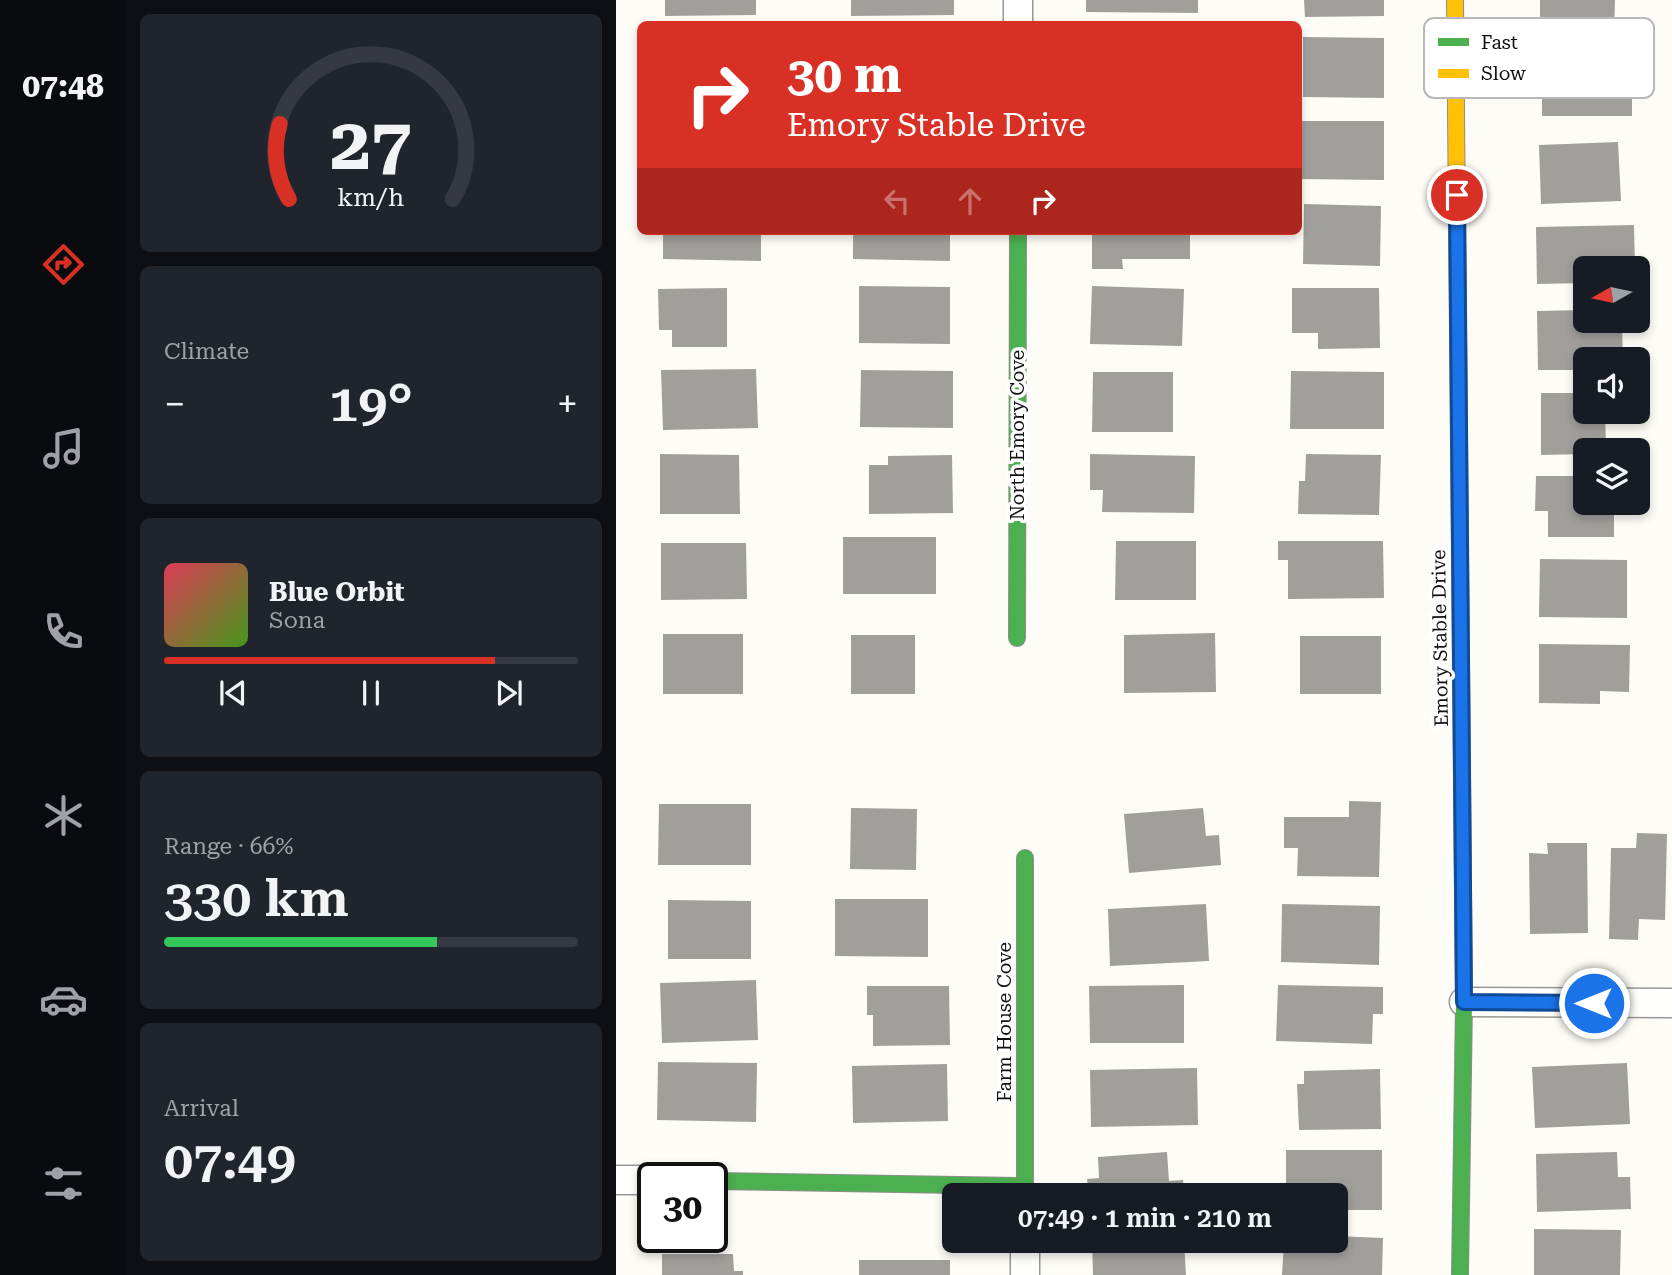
<!DOCTYPE html>
<html lang="en">
<head>
<meta charset="utf-8">
<style>
	body { margin:0; font-family:"Roboto Serif",serif; background:#20242c; color:#f1f3f6; height:100vh; display:flex; flex-direction:column; font-size:26px; white-space:nowrap }
	* { box-sizing:border-box; margin:0 }
	p { font-size:23px; color:#9ea1a6 }
	.icon { flex:none; width:38px; height:38px; fill:none; stroke:currentColor; stroke-width:2; stroke-linecap:round; stroke-linejoin:round }
	.map { position:relative; flex:1; overflow:hidden }
	.side { display:flex; flex-direction:column; gap:14px; padding:14px; background:#0d0f14; width:490px }
	.side>* { flex:none }
	.top-card { position:absolute; left:21px; top:21px; width:665px; height:214px; border-radius:10px; box-shadow:0 4px 10px #0003; background:#d93025; color:#fff; overflow:hidden }
	.needle { width:46px; rotate:261deg }
	.fabs { position:absolute; left:957px; top:256px; display:grid; gap:14px }
	.fabs a { display:grid; place-items:center; width:77px; height:77px; border-radius:10px; background:#171b24; box-shadow:0 4px 10px #0003; font-size:35px }
	.speed { position:absolute; left:21px; top:1162px; display:flex; gap:14px; font-size:35px; font-weight:700; text-align:center }
	.speed>* { display:grid; place-content:center; width:91px; height:91px; border-radius:50%; background:#171b24; box-shadow:0 4px 10px #0003; line-height:1 }
	.speed .limit { border:4px solid #111; border-radius:10px; background:#fff; color:#111 }
	.pin { position:absolute; display:grid; place-items:center; width:60px; height:60px; color:#fff; margin:-30px; border:4px solid #fff; border-radius:50%; box-shadow:0 2px 7px #0007 }
	.me { position:absolute; width:77px; margin:-38px; rotate:270deg; stroke-linejoin:round; filter:drop-shadow(0 0 5px #0008) }
	.turn { display:flex; align-items:center; gap:24px; height:147px; padding:0 35px; font-size:32px }
	.turn .icon { width:91px; height:91px; stroke-width:2.5 }
	.turn b { display:block; font-size:49px; line-height:60px }
	.lanes { display:flex; align-items:center; height:66px; padding:0 35px; background:#0003; justify-content:center; gap:35px; direction:ltr }
	.lanes .off { opacity:.35 }
	.big { font-size:52px; font-weight:600; line-height:1.1 }
	.side .widget { flex:1; display:flex; flex-direction:column; justify-content:center; gap:10px; min-width:0; padding:0 24px; border-radius:10px; background:#20242c }
	.side .dial { align-items:center; gap:0 }
	.dial svg { height:182px; overflow:visible; fill:none; stroke:#363941; stroke-width:7; stroke-linecap:round; text-anchor:middle }
	.dial text { fill:#f1f3f6; stroke:none }
	.song { display:flex; align-items:center; gap:21px }
	.cover { width:84px; height:84px; border-radius:10px; background:linear-gradient(135deg,hsl(350 70% 55%),hsl(100 70% 35%)) }
	.played { height:7px; border-radius:4px; background:linear-gradient(90deg,#d93025 80%,#363941 80%) }
	.keys { display:flex; justify-content:space-around; direction:ltr }
	.heat { display:flex; justify-content:space-between; align-items:center; font-size:38px; direction:ltr }
	.charge { height:10px; border-radius:5px; background:linear-gradient(90deg,#34c759 66%,#363941 0) }
	.trip { position:absolute; left:326px; top:1183px; width:406px; height:70px; border-radius:10px; background:#171b24; box-shadow:0 4px 10px #0003; font-weight:600; line-height:70px; text-align:center }
	main { display:flex; flex:1; min-height:0 }
	.tabs { display:flex; flex-direction:column; width:126px; justify-content:space-around; align-items:center; background:#090b0e; color:#9ea1a6 }
	.tabs .icon { width:49px; height:49px }
	.tabs .selected { color:#d93025 }
	.tabs b { font-size:32px; color:#f1f3f6 }
	.map>svg:first-child { display:block }
</style>
</head>
<body>
<main>
<nav class="tabs">
<b>07:48</b>
<svg class="icon selected" aria-label="directions" viewBox="0 0 24 24"><path d="M12 3l9 9-9 9-9-9zM9 14v-3h6M13 9l2 2-2 2"/></svg>
<svg class="icon" aria-label="music" viewBox="0 0 24 24"><path d="M9 18V5l10-2v13"/><circle cx="6" cy="18" r="3"/><circle cx="16" cy="16" r="3"/></svg>
<svg class="icon" aria-label="phone" viewBox="0 0 24 24"><path d="M5 4h4l2 5-3 2q2 4 5 5l2-3 5 2v4C11 20 4 13 5 4z"/></svg>
<svg class="icon" aria-label="climate" viewBox="0 0 24 24"><path d="M12 3v18M4 7l16 10M4 17L20 7"/></svg>
<svg class="icon" aria-label="car" viewBox="0 0 24 24"><path d="M5 17H2v-5l4-1 3-4h7l3 4 3 1v5h-3M9 17h6M6 11h13"/><circle cx="7" cy="17" r="2"/><circle cx="17" cy="17" r="2"/></svg>
<svg class="icon" aria-label="filters" viewBox="0 0 24 24"><path d="M4 7h16M4 17h16"/><circle cx="9" cy="7" r="2"/><circle cx="15" cy="17" r="2"/></svg>
</nav>
<section class="side">
<div class="widget dial"><svg viewBox="0 0 100 80">
<path d="M14 69A42 42 0 1 1 86 69"/>
<path d="M14 69A42 42 0 0 1 10 36" stroke="#d93025"/>
<text x="50" y="56" font-size="32" font-weight="700">27</text>
<text x="50" y="72" font-size="11">km/h</text>
</svg></div>
<div class="widget"><p>Climate</p>
<div class="heat"><a>−</a><b class="big">19°</b><a>+</a></div>
</div>
<div class="widget">
<div class="song"><i class="cover"></i><div><b>Blue Orbit</b><p>Sona</p></div></div>
<div class="played"></div>
<div class="keys"><svg class="icon" aria-label="previous" viewBox="0 0 24 24"><path d="M18 5L8 12l10 7zM5 5v14"/></svg><svg class="icon" aria-label="pause" viewBox="0 0 24 24"><path d="M8 5v14M16 5v14"/></svg><svg class="icon" aria-label="next" viewBox="0 0 24 24"><path d="M6 5l10 7-10 7zM19 5v14"/></svg></div>
</div>
<div class="widget"><p>Range · 66%</p><b class="big">330 km</b><div class="charge"></div></div>
<div class="widget"><p>Arrival</p><b class="big">07:49</b></div>
</section>
<div class="map">
<svg width="1056" height="1275" viewBox="0 0 1056 1275">
	<rect width="100%" height="100%" fill="#fdfcf7"/>
	<!-- building -->
	<g fill="#a19f9c">
		<polygon points="49,0 140,0 140,15 49,16"/>
		<polygon points="235,0 338,0 338,15 235,16"/>
		<polygon points="470,0 582,0 582,13 470,12"/>
		<polygon points="688,0 768,0 768,16 689,17"/>
		<polygon points="924,0 999,0 998,36 924,36"/>
		<polygon points="687,37 768,38 768,98 687,97"/>
		<polygon points="920,59 1016,59 1016,116 926,116 926,94 920,94"/>
		<polygon points="682,121 768,121 768,180 682,179"/>
		<polygon points="1002,142 1005,201 925,204 923,145"/>
		<polygon points="688,204 765,206 764,266 687,264"/>
		<polygon points="1018,225 1019,268 970,268 970,283 921,284 920,227"/>
		<polygon points="47,231 145,231 145,261 47,259"/>
		<polygon points="237,231 334,231 334,261 237,259"/>
		<polygon points="476,231 574,231 574,259 506,259 507,269 476,269"/>
		<polygon points="243,286 334,287 334,344 243,343"/>
		<polygon points="476,286 568,289 566,346 474,344"/>
		<polygon points="111,288 111,347 56,347 56,330 43,330 42,289"/>
		<polygon points="676,288 763,288 764,348 702,349 702,333 676,333"/>
		<polygon points="970,310 970,320 997,320 997,326 1006,326 1007,359 970,359 970,370 922,370 921,311"/>
		<polygon points="140,369 142,428 47,430 45,370"/>
		<polygon points="245,370 337,371 337,428 244,427"/>
		<polygon points="675,371 768,372 768,429 674,429"/>
		<polygon points="477,372 557,372 557,432 476,432"/>
		<polygon points="925,393 970,393 970,411 989,411 990,450 970,450 970,454 925,455"/>
		<polygon points="44,454 123,455 124,514 44,514"/>
		<polygon points="474,454 579,456 578,513 486,512 487,490 474,490"/>
		<polygon points="690,454 765,455 763,515 682,514 683,481 689,481"/>
		<polygon points="336,455 337,513 253,514 253,465 272,465 272,456"/>
		<polygon points="920,476 970,476 970,502 998,502 998,537 932,537 932,511 919,511"/>
		<rect x="227" y="537" width="93" height="57"/>
		<polygon points="500,541 580,541 580,600 499,600"/>
		<polygon points="662,541 767,541 768,598 672,599 672,560 662,560"/>
		<polygon points="45,543 130,543 131,599 45,600"/>
		<polygon points="924,559 1011,560 1011,618 923,617"/>
		<polygon points="599,633 600,692 508,693 508,635"/>
		<rect x="47" y="634" width="80" height="60"/>
		<rect x="235" y="635" width="64" height="59"/>
		<rect x="684" y="636" width="81" height="58"/>
		<polygon points="923,644 1014,645 1013,692 984,691 984,704 923,703"/>
		<polygon points="733,801 765,802 763,877 681,876 682,848 668,848 668,817 733,817"/>
		<polygon points="43,804 135,804 135,865 42,865"/>
		<polygon points="235,808 301,809 300,870 234,869"/>
		<polygon points="587,808 590,836 603,835 605,865 513,873 508,814"/>
		<polygon points="1021,833 1051,834 1049,920 1023,919 1022,940 993,939 995,848 1020,848"/>
		<polygon points="931,843 971,843 972,933 914,934 913,853 932,854"/>
		<polygon points="219,899 312,899 312,957 219,956"/>
		<polygon points="52,900 135,901 135,959 52,959"/>
		<polygon points="590,904 593,961 494,966 492,909"/>
		<polygon points="666,904 764,906 763,965 665,962"/>
		<polygon points="140,980 142,1040 46,1043 44,983"/>
		<polygon points="568,985 568,1043 474,1043 473,986"/>
		<polygon points="662,985 767,987 767,1014 757,1014 756,1044 660,1041"/>
		<polygon points="251,986 333,986 334,1045 257,1046 257,1015 251,1015"/>
		<polygon points="42,1062 141,1063 140,1122 41,1120"/>
		<polygon points="1011,1063 1014,1124 919,1128 916,1067"/>
		<polygon points="331,1064 332,1121 237,1123 236,1066"/>
		<polygon points="581,1068 582,1125 475,1127 474,1070"/>
		<polygon points="764,1069 765,1129 683,1130 681,1084 688,1084 688,1071"/>
		<polygon points="670,1150 766,1150 766,1210 719,1210 719,1195 670,1195"/>
		<polygon points="551,1152 553,1181 567,1180 568,1195 473,1195 471,1179 483,1178 482,1157"/>
		<polygon points="1001,1152 1002,1177 1014,1177 1015,1209 921,1212 920,1154"/>
		<polygon points="918,1229 1005,1230 1004,1275 918,1275"/>
		<polygon points="719,1236 767,1238 766,1275 666,1275 668,1241 719,1241"/>
		<polygon points="476,1241 568,1241 570,1275 477,1275"/>
		<polygon points="46,1254 117,1254 118,1271 127,1271 127,1275 46,1275"/>
		<rect x="243" y="1260" width="91" height="15"/>
	</g>
	<g fill="none" stroke-linecap="round" stroke-linejoin="round">
		<defs>
			<g id="street">
				<polyline points="402,24 402,0"/>
				<polyline points="848,1002 1056,1003"/>
				<polyline points="0,1180 37,1180"/>
				<polyline points="409,1275 409,1241"/>
			</g>
			<g id="fast">
				<polyline points="843,443 848,1002 844,1275"/>
				<polyline points="401,638 402,231"/>
				<polyline points="409,858 409,1195"/>
				<polyline points="96,1181 409,1186"/>
			</g>
			<polyline id="slow" points="839,0 843,443"/>
		</defs>
		<!-- street casing -->
		<use href="#street" stroke="#979795" stroke-width="31"/>
		<!-- fast casing -->
		<use href="#fast" stroke="#8e8d8b" stroke-width="18"/>
		<!-- slow casing -->
		<use href="#slow" stroke="#8e8d8b" stroke-width="18"/>
		<!-- street -->
		<use href="#street" stroke="#fffffe" stroke-width="28"/>
		<!-- fast -->
		<use href="#fast" stroke="#4caf50" stroke-width="16"/>
		<!-- slow -->
		<use href="#slow" stroke="#ffc107" stroke-width="16"/>
	</g>
	<g fill="none" stroke-linecap="round" stroke-linejoin="round">
		<defs>
			<polyline id="route" points="841,195 848,1002 978,1003"/>
		</defs>
		<!-- route casing -->
		<use href="#route" stroke="#114b97" stroke-width="18"/>
		<!-- route -->
		<use href="#route" stroke="#1a73e8" stroke-width="12"/>
	</g>
	<g text-anchor="middle" dominant-baseline="central" stroke-width="7" stroke-linejoin="round" paint-order="stroke">
		<!-- street labels -->
		<g font-size="19" fill="#111" stroke="#fff">
			<text transform="translate(401 435) rotate(-90)">North Emory Cove</text>
			<text transform="translate(824 638) rotate(-91)">Emory Stable Drive</text>
			<text transform="translate(388 1022) rotate(-90)">Farm House Cove</text>
		</g>
	</g>
	<!-- legend -->
	<rect x="808" y="18" width="230" height="80" rx="10" fill="#fff" stroke="#b8b8b8" stroke-width="2"/>
	<rect x="822" y="38" width="31" height="8" fill="#4caf50"/>
	<rect x="822" y="69" width="31" height="9" fill="#ffc107"/>
	<g font-size="19" fill="#111">
		<text x="865" y="49">Fast</text>
		<text x="865" y="80">Slow</text>
	</g>
</svg>
<div class="fabs">
<a><svg class="needle" viewBox="-14 -14 28 28"><path d="M0-13l5 13h-10z" fill="#e53935"/><path d="M0 13l5-13h-10z" fill="#9ea1a6"/></svg></a>
<a><svg class="icon" aria-label="sound" viewBox="0 0 24 24"><path d="M4 9h4l5-4v14l-5-4H4zM17 9q2 3 0 6"/></svg></a>
<a><svg class="icon" aria-label="layers" viewBox="0 0 24 24"><path d="M12 4l9 5-9 5-9-5zM3 14l9 5 9-5"/></svg></a>
</div>
<div class="speed"><div class="limit">30</div></div>
<div class="pin" style="left:841px;top:195px;background:#d93025"><svg class="icon" aria-label="arrive" viewBox="0 0 24 24"><path d="M6 21V4h12l-3 4 3 4H6"/></svg></div>
<svg class="me" style="left:978px;top:1003px" viewBox="-20 -20 40 40"><circle r="17" fill="#1a73e8" stroke="#fff" stroke-width="3"/><path d="M0-11L8 9 0 5-8 9z" fill="#fff"/></svg>
<div class="trip">07:49 · 1 min · 210 m</div>
<div class="top-card">
<div class="turn"><svg class="icon" aria-label="right" viewBox="0 0 24 24"><path d="M7 20v-9h11M14 6l5 5-5 5"/></svg><div><b>30 m</b>Emory Stable Drive</div></div>
<div class="lanes"><svg class="icon off" aria-label="left" viewBox="0 0 24 24"><path d="M17 20v-9H6M10 6l-5 5 5 5"/></svg><svg class="icon off" aria-label="ahead" viewBox="0 0 24 24"><path d="M12 20V5M6 11l6-6 6 6"/></svg><svg class="icon" aria-label="right" viewBox="0 0 24 24"><path d="M7 20v-9h11M14 6l5 5-5 5"/></svg></div>
</div>
</div>
</main>
</body>
</html>
